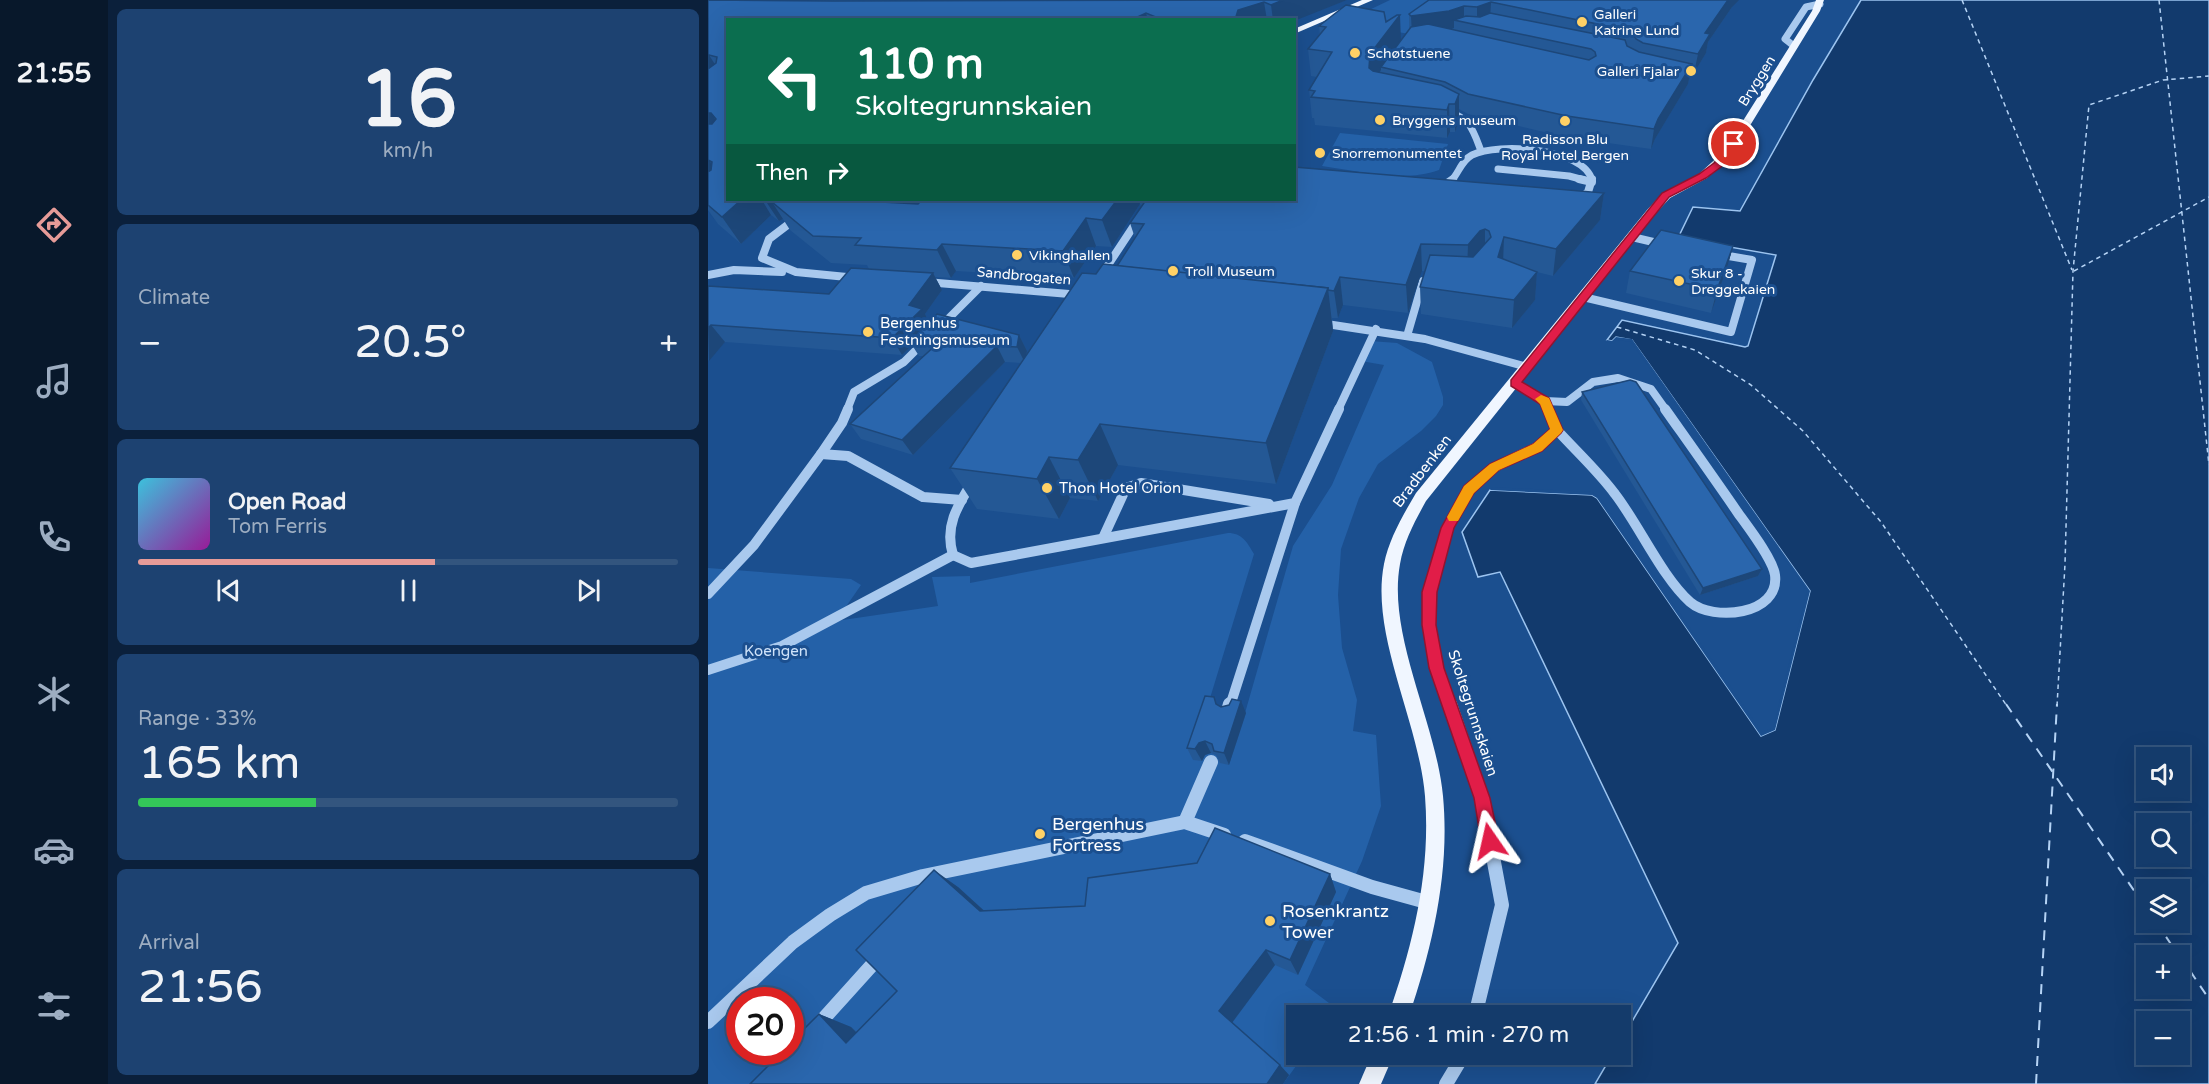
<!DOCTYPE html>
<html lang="en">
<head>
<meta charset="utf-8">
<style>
	body { margin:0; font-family:"Varela Round",sans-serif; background:#1d4271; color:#f1f3f6; height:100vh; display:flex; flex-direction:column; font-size:22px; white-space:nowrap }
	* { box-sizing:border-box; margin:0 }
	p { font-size:20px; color:#9dadc1 }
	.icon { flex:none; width:33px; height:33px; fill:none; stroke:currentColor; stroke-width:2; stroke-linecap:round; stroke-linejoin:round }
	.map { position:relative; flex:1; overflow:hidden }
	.details { display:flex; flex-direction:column; gap:9px; padding:9px; background:#0b203b; width:600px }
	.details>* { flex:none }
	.hud { position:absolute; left:18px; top:18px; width:570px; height:183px; border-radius:0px; box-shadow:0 6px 24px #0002,0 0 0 2px #33557e; background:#0b6e4f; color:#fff; overflow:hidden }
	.tools { position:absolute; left:1428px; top:747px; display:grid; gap:12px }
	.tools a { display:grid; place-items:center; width:54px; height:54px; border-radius:0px; background:#143b6b; box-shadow:0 6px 24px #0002,0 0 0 2px #33557e; font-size:30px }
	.speed { position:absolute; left:18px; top:987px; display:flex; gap:12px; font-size:30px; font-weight:700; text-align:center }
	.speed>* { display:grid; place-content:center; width:78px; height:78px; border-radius:50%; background:#143b6b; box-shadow:0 6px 24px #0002,0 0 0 2px #33557e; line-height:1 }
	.speed .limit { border:9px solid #d22; background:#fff; color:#111 }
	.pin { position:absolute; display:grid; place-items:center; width:51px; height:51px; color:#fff; margin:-26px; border:3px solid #fff; border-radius:50%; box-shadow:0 2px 6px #0007 }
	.me { position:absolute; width:66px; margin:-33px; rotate:349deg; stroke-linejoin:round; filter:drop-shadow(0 0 4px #0008) }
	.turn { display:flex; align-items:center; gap:21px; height:126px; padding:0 30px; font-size:27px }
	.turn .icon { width:78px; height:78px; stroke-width:2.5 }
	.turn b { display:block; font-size:42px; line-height:51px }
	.then { display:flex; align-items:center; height:57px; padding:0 30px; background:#0003; gap:12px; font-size:22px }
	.big { font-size:45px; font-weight:600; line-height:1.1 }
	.details .widget { flex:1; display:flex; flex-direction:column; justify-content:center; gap:9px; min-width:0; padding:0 21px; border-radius:9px; background:#1d4271 }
	.details .dial { align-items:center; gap:0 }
	.dial b { font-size:78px; line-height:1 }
	.song { display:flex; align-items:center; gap:18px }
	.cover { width:72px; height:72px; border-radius:9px; background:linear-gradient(135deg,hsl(190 70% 55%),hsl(300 70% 35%)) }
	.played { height:6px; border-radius:3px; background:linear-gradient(90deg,#e69b98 55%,#33557e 55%) }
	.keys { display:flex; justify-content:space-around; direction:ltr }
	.heat { display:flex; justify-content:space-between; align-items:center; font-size:33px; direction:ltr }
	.charge { height:9px; border-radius:4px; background:linear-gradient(90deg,#34c759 33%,#33557e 0) }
	.trip { position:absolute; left:578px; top:1005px; width:345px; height:60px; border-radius:0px; background:#143b6b; box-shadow:0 6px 24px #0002,0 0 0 2px #33557e; font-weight:600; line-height:60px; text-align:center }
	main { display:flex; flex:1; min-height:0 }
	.menu { display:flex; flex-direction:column; width:108px; justify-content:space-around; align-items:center; background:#08182b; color:#9dadc1 }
	.menu .icon { width:42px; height:42px }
	.menu .selected { color:#e69b98 }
	.menu b { font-size:27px; color:#f1f3f6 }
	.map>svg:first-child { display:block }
</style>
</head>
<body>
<main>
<nav class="menu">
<b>21:55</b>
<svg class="icon selected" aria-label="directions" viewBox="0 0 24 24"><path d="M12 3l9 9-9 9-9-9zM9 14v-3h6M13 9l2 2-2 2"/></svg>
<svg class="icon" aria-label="music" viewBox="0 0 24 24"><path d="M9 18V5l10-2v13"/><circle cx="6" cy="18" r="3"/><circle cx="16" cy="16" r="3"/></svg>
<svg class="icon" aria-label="phone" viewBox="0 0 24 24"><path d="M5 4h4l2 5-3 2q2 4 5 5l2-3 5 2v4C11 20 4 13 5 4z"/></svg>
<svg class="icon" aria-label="climate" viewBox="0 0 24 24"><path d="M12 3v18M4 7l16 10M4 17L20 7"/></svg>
<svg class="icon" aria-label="car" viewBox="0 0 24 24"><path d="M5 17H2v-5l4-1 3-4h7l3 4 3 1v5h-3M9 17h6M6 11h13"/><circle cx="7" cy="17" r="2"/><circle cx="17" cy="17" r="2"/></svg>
<svg class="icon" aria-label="filters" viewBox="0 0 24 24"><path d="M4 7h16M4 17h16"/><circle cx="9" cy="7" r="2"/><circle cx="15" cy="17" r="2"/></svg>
</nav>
<section class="details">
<div class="widget dial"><b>16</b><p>km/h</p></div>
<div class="widget"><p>Climate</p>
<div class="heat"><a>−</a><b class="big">20.5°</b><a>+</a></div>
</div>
<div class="widget">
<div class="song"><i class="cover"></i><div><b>Open Road</b><p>Tom Ferris</p></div></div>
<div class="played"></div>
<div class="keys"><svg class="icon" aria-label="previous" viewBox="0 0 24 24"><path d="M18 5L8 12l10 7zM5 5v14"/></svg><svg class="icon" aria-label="pause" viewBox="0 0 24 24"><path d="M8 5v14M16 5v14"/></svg><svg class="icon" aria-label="next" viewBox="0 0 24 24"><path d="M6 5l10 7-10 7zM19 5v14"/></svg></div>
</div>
<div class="widget"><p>Range · 33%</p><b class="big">165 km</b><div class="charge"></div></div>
<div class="widget"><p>Arrival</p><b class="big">21:56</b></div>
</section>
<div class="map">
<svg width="1501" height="1084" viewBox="0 0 1501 1084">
	<rect width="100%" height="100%" fill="#1b4f8f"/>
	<!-- green -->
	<g fill="#2461a8" fill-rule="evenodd">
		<polygon points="682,0 756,0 701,34 636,22"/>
		<path d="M632 133 740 144 731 170C695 183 651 171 614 166Z"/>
		<path d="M662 341 689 343 724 362 735 397V405L728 416 713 431 670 464 651 498 633 549 630 595 634 648 649 700 645 731 668 735 673 806 654 861 597 985 629 1009 624 1015 588 1016V1054L596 1055 575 1084H0V568L143 579 153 585 128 621 230 606 224 577 262 576V583L520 533C534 533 539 542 546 554L499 708 537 713 585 546 624 485 676 365 653 361ZM32 1000H82V1052H32Z"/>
	</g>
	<!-- water -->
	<path fill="#123a6d" stroke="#9cc4f0" stroke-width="1.5" fill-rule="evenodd" d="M1153 0H1501V1084H887L904 1055 912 1054V1042L970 943 792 572 770 577 754 532 782 490 884 495 889 498 1053 736 1067 730 1102 591 924 340 908 337 904 341 899 340 914 320 1037 347 1040 346 1068 255 970 238 985 207 1032 211 1105 80ZM1438 758H1472V790H1438ZM1438 824H1472V856H1438ZM1438 890H1472V922H1438ZM1438 956H1472V988H1438ZM1438 1022H1472V1054H1438Z"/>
	<!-- pier -->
	<polygon fill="#1b4f8f" points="908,337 924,339 1102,591 1067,730 1053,736 889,498 884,495 782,490 784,487 884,492 891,496 1054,732 1065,728 1099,591 923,342 909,340 905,344 897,342 899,340 904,341"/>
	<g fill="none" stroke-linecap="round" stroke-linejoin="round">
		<!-- ferry-far1 -->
		<g stroke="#b5d3f5" stroke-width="1.5" stroke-dasharray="4.5 4" stroke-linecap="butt">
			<polyline points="1254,0 1364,270"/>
			<polyline points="1451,0 1501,465"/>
			<polyline points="1366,271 1501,197"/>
			<polyline points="909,327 987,350 1043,385 1095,431 1173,522 1299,706"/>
			<polyline points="1349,706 1357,564 1365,271 1381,105 1455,80 1501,76"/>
		</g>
		<!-- ferry -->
		<g stroke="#b5d3f5" stroke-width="2" stroke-dasharray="10 8" stroke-linecap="butt">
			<polyline points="1298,704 1438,908"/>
			<polyline points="1448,922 1471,956"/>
			<polyline points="1472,956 1501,999"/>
			<polyline points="1328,1084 1349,704"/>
		</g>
		<!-- minor-far3 -->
		<g stroke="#a9c9ee" stroke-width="7">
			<polyline points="1086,46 1077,39 1098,7 1112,4"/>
			<path d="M738 110C763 120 764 127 773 151"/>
			<polyline points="790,169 861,176 876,180"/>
			<path d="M744 180C751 172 754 160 764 155 790 142 876 148 884 180"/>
		</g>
		<!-- minor-far2 -->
		<g stroke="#a9c9ee" stroke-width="8">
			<polyline points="871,179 884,182"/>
			<polyline points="735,186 745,179"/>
			<polyline points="869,201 880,192 884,179"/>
			<polyline points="90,217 61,239 54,258 88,272 149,278"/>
			<polyline points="924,237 958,245"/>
			<polyline points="0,275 26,270 74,272"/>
			<polyline points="392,277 443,200"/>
			<polyline points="218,282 373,295"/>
			<polyline points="875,297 1023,332 1044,260 1009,254"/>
			<polyline points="612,323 717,339 819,367"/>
			<polyline points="231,328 273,286"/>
			<polyline points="699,336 715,281"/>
			<polyline points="807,383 837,401 841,410"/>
			<polyline points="837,401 859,402 885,382 910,378 943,389 958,410"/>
			<polyline points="139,410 146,392 196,362 217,341"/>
			<polyline points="630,410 668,329"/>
		</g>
		<!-- minor-far1 -->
		<g stroke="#a9c9ee" stroke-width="10">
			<path d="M849 430C868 451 890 471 907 494 931 525 954 577 982 602 1005 622 1072 615 1067 575 1065 559 1040 527 1030 513 1006 478 981 443 957 409"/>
			<polyline points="113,454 134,423 140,409"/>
			<polyline points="395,538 418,488 433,483 561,504"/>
			<polyline points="245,555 263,563 587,503 631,409"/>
			<path d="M245 555C236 526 250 505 265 481"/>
			<polyline points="0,594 46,545 113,454 140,456 215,497 254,500"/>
			<polyline points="0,670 74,646 245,555"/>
			<polyline points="522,706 587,503"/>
			<polyline points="742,706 729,667 721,625 721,593 739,528 761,489 787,467 829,447 849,430 840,409"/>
		</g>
		<!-- minor -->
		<g stroke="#a9c9ee" stroke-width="14">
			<polyline points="742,704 774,798 794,905 767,1016"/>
			<polyline points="520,711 522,704"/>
			<polyline points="477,822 503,762"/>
			<polyline points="537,841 664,887 722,903"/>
			<polyline points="0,1022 85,942 122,915 158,893 215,876 477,822 516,835"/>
			<polyline points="109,1026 173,955"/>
			<polyline points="738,1084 756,1054"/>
		</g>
		<!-- major -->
		<g fill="#f0f6ff" fill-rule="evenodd">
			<polygon points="654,0 665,0 586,34 586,29"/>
			<path d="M1108 0H1116L1112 11 1024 155 999 178 962 198 947 214 718 501C707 521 696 541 692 564 679 635 728 722 735 796 742 871 725 945 701 1016H680C705 945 723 872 717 796 711 722 662 635 676 564 681 539 695 515 708 493L939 210 954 194 991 174 1016 151 1104 11Z"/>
			<polygon points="664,1054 686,1054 673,1084 651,1084"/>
		</g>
	</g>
	<!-- wall -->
	<g fill="#245895" fill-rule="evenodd">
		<path d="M0 0H639L586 20H20V200H153L155 201 210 204 214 200H586L896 193 892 220 845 276 829 272 827 300 804 328 713 314 712 287 717 271H714L700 313 635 305 630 318H624L625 331 568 484 410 465 390 501 362 498 351 519 269 509 242 468 314 363 297 362 205 455 153 439 142 424 216 356H211L204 345 194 355 17 342 0 361V286L121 294 161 269 159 265 123 263 82 230 75 219 71 221 63 215 33 244 10 224 0 210ZM432 204 433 207 422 223 427 238 409 266 388 274 318 357 319 351 311 335 221 322 217 314 234 290 227 277 243 278 248 271 366 278 388 246 404 247Z"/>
		<polygon points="721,0 1024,7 1000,42 998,53 986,73 982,73 980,84 947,139 943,149 857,137 760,114 751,109 751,121 747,132 742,132 739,138 607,125 606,118 604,118 601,90 609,77 603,76 600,49 612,35 611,26 678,22 693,40 701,30 701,14"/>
		<polygon points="1025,246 1019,268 1003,313 918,293 922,271"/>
		<polygon points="874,392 1054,569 1050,576 992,595 873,400"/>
		<polygon points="506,697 509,705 513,707 538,713 521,765 512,763 508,755 503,753 497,755 494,761 485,760 479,748"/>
		<polygon points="622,874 628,892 590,975 567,965 524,1023 581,1075 575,1084 42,1084 111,1014 143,1027 149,1032 189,991 250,887 276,911 377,906"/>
	</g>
	<!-- shaded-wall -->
	<g fill="#1d4779">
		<polygon points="575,0 639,0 586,21 586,20 565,20 563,5"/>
		<polygon points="1020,0 1031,0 1024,7 1000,42 998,53 986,73 990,54 997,33"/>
		<polygon points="556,2 559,20 527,20 530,10"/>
		<polygon points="783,2 782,20 769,25 769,7"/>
		<polygon points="756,6 756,22 746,20 746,28 741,30 704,35 703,16"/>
		<polygon points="438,13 440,20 423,20"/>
		<polygon points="692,15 693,42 673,67 673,70 664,82 661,68 662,54"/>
		<polygon points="0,55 1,55 17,80 0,93"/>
		<polygon points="984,64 980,84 947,139 943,149 946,129 950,119"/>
		<polygon points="751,94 751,121 747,132 747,104"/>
		<polygon points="741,104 742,132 739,138 739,110"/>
		<polygon points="0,113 3,113 20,139 0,142"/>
		<polygon points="0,160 1,160 19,187 0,194"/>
		<polygon points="896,193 892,220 845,276 848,249"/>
		<polygon points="33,200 54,200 63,215 33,244 14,217"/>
		<polygon points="57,200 116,200 64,202 75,219 71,221"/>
		<polygon points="409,200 431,200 432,204 404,247 394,220"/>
		<polygon points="378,218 388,246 366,278 355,251"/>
		<polygon points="777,229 777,257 759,272 760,245 772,231"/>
		<polygon points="796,237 795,264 790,257"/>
		<polygon points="234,244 248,271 243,278 229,250"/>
		<polygon points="713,244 714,271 700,313 698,285"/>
		<polygon points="1025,246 1019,268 1003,313 1009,290"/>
		<polygon points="829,272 827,300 804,328 806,300"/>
		<polygon points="225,273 234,290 217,314 223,326 202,341 204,345 194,355 184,338 201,305"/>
		<polygon points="632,277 635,305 630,318 626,291"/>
		<polygon points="620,288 625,331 568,484 558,443"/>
		<polygon points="3,325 17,342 1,361 0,328"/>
		<polygon points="311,335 319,351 317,363 309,347"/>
		<polygon points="289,346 297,362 205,455 194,440"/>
		<polygon points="392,424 410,465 390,501 370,460"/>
		<polygon points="341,457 362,498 351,519 329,479"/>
		<polygon points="1054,569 1050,576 992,595 995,588"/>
		<polygon points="533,701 538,713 521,765 516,753"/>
		<polygon points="497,741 503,753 497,755 494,761 487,749 491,743"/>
		<polygon points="226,870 250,887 294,927 272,911"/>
		<polygon points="622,874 628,892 590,975 582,960"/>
		<polygon points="558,950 567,965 523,1024 511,1011"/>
		<polygon points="111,1014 143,1027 169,1054 138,1043"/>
		<polygon points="572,1065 581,1075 575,1084 559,1084"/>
	</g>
	<!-- building -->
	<g fill="#2a66ad" stroke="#1d4779" stroke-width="1.5">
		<polygon points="0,0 125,1 575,0 563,5 556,2 530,10 527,20 455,20 438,13 423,20 20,20 20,200 33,200 14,217 0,205 0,172 3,170 4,162 0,160 0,124 4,124 8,119 3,113 0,113 0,69 8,63 9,57 1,55 0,55"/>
		<polygon points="721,0 1020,0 997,33 1002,34 990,54 935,43 928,39 923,31 783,2 769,7 756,6 741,11 703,16 701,14"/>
		<polygon points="638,5 676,12 678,22 689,15 692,15 662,54 661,68 665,71 733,85 751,94 747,104 741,104 739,110 603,97 607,91 601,90 624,52 600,49 618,27 611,26"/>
		<polygon points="782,13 917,40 919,46 931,52 984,64 950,119 946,129 859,116 760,94 737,82 673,67 703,27 720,24 881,60 888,56 887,52 883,49 746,20 758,16 772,17"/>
		<polygon points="586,167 896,193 848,249 796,237 790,257 829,272 806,300 712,287 722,255 765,257 783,237 781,231 777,229 772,231 760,245 713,244 698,285 632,277 626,291 620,290 620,288 409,266 436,224 422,223 438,200 586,200"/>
		<polygon points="69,200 153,200 155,201 210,204 214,200 409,200 394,220 378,218 355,251 234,244 229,250 147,245 153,238 105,236 64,202"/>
		<polygon points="953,230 1025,246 1009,290 922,271"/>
		<polygon points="395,264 620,288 558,443 392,424 370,460 341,457 329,479 242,468 374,273 388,274"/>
		<polygon points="143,268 225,273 201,305 214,309 184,338 3,325 0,328 0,286 121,294"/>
		<polygon points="229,314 311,335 309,347 289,346 194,440 142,424 231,342 202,341"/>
		<polygon points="922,380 928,382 1054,569 995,588 874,392"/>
		<polygon points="497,696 506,697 508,704 513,707 521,705 524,699 533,701 516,753 506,751 504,744 497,741 491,743 487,749 479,748"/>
		<polygon points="507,828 622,874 582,960 558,950 511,1011 572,1065 559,1084 42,1084 74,1052 82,1052 82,1043 111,1014 138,1043 189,991 148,950 226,870 272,911 377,906 380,878 489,863"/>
	</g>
	<!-- route -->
	<polygon fill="#e11d48" stroke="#92132f" stroke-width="1.5" points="1023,143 1030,144 1013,167 998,178 961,197 814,382 841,398 855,430 853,433 834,451 791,470 766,493 746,528 729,592 728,625 736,668 782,798 791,841 788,847 782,849 776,847 773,841 766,798 721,668 714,625 714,592 733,528 756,486 782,464 825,444 842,429 832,404 803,386 803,380 954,193 991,174 1006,163"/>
	<!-- slow -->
	<polygon fill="#f59e0b" points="833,395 841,398 855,430 853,433 834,451 791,470 766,493 750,521 741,521 739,517 756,486 782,464 825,444 842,429 832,404 827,399"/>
	<!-- markers -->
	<g fill="#ffd166" stroke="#1b4f8f" stroke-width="2">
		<circle cx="874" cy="22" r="6"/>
		<circle cx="647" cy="53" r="6"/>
		<circle cx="983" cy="71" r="6"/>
		<circle cx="672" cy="120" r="6"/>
		<circle cx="857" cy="121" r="6"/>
		<circle cx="612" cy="153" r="6"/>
		<circle cx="309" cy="255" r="6"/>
		<circle cx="465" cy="271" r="6"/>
		<circle cx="971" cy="281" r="6"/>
		<circle cx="160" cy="332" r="6"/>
		<circle cx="339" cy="488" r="6"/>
		<circle cx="332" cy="834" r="6"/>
		<circle cx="562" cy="921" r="6"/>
	</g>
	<g text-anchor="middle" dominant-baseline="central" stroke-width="6" stroke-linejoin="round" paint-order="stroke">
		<!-- far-poi labels -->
		<g font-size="14" fill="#fff" stroke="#1b4f8f" text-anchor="start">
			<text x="886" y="14">Galleri<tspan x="886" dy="16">Katrine Lund</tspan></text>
			<text x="659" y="53">Schøtstuene</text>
			<text x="971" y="71" text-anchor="end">Galleri Fjalar</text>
			<text x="684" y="120">Bryggens museum</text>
			<text x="857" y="139" text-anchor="middle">Radisson Blu<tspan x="857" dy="16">Royal Hotel Bergen</tspan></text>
			<text x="624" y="153">Snorremonumentet</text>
			<text x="321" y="255">Vikinghallen</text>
			<text x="477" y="271">Troll Museum</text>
			<text x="983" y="273">Skur 8 -<tspan x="983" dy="16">Dreggekaien</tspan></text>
		</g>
		<!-- far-street labels -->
		<g font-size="14" fill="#fff" stroke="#1b4f8f">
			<text transform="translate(1049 81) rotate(-58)">Bryggen</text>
			<text transform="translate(316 276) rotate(5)">Sandbrogaten</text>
		</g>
		<!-- poi labels -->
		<g font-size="15" fill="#fff" stroke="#1b4f8f" text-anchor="start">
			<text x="172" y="323">Bergenhus<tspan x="172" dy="17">Festningsmuseum</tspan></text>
			<text x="351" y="488">Thon Hotel Orion</text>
		</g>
		<!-- street labels -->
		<g font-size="15" fill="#fff" stroke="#1b4f8f">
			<text transform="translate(714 471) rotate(-53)">Bradbenken</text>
			<text transform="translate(765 713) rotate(72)">Skoltegrunnskaien</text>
		</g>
		<!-- park labels -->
		<g font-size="15" fill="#cfe3fa" stroke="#1b4f8f">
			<text x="68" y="651">Koengen</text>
		</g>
		<!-- near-poi labels -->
		<g font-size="18" fill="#fff" stroke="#1b4f8f" text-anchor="start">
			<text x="344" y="824">Bergenhus<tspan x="344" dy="21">Fortress</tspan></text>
			<text x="574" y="911">Rosenkrantz<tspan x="574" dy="21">Tower</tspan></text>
		</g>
	</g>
</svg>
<div class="tools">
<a><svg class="icon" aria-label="sound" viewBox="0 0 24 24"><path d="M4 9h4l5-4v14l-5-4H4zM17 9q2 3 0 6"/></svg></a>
<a><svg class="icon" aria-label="search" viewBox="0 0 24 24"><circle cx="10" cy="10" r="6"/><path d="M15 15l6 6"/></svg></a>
<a><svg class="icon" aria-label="layers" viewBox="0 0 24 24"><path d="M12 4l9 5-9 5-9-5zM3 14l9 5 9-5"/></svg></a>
<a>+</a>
<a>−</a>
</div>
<div class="speed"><div class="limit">20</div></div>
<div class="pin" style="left:1026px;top:144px;background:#d93025"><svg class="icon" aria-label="arrive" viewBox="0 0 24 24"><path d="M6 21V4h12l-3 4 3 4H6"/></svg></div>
<svg class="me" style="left:782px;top:841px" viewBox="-20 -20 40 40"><path d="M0-17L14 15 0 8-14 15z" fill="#e11d48" stroke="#fff" stroke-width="4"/></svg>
<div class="trip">21:56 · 1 min · 270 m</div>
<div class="hud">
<div class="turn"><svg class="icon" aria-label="left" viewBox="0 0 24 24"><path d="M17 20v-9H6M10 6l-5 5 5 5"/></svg><div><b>110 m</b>Skoltegrunnskaien</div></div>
<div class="then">Then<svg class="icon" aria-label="right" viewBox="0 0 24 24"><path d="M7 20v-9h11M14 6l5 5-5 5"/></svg></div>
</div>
</div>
</main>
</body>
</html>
